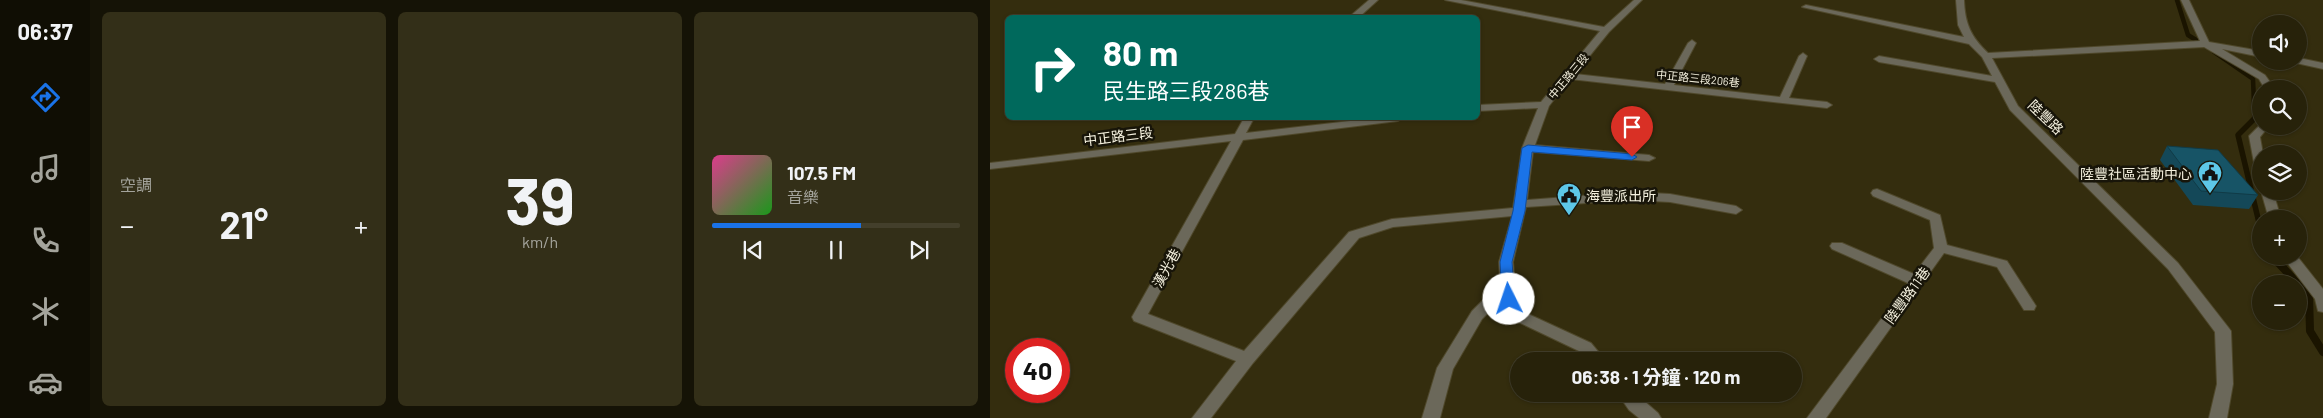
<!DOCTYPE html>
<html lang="zh-TW">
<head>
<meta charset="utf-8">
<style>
	body { margin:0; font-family:Barlow,"Noto Sans TC",sans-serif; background:#332f18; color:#f1f3f6; height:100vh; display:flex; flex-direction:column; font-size:19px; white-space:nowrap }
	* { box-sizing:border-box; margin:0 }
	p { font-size:16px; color:#a4a49c }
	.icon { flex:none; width:28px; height:28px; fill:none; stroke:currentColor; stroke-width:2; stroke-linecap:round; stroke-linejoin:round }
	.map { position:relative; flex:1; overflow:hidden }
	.side { display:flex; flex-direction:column; gap:12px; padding:12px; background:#151306; width:900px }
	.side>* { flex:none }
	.top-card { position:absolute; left:15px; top:15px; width:475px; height:105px; border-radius:8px; box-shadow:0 1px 4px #0004,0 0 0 1px #433f2b; background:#00695c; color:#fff; overflow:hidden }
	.tools { position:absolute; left:1262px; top:15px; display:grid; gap:10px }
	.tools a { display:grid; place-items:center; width:55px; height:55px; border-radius:50%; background:#27220a; box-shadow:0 1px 4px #0004,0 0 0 1px #433f2b; font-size:25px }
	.speed { position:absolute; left:15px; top:338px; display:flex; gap:10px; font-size:25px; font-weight:700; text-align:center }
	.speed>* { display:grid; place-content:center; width:65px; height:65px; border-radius:50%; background:#27220a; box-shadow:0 1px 4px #0004,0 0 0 1px #433f2b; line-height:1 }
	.speed .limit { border:8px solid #d22; background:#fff; color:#111 }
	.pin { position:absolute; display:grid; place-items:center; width:42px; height:42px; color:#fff; margin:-51px -21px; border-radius:50% 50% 50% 0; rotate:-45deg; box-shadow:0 0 5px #0007 }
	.pin .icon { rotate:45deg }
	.me { position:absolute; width:55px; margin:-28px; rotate:356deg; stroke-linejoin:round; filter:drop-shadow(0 0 4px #0008) }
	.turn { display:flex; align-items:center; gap:18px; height:105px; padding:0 15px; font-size:22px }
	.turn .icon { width:65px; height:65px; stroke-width:2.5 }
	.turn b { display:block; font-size:35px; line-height:42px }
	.big { font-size:38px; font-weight:700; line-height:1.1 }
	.side .tile { flex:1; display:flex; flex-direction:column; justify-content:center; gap:8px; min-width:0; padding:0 18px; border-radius:8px; background:#332f18 }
	.side .dial { align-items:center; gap:0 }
	.dial b { font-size:65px; line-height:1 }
	.song { display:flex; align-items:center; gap:15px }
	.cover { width:60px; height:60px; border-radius:8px; background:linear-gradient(135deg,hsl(330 70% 55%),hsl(120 70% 35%)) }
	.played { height:5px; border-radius:2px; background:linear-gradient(90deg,#1a73e8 60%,#433f2b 60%) }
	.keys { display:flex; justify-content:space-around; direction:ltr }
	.heat { display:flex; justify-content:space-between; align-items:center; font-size:28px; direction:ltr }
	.side .tiles { flex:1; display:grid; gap:12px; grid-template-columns:repeat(3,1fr) }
	.trip { position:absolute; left:520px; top:352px; width:292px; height:50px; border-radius:25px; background:#27220a; box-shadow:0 1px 4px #0004,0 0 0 1px #433f2b; font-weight:700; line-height:50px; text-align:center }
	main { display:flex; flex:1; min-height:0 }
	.tab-bar { display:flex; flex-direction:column; width:90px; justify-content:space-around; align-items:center; background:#100e04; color:#a4a49c }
	.tab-bar .icon { width:35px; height:35px }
	.tab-bar .current { color:#1a73e8 }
	.tab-bar b { font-size:22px; color:#f1f3f6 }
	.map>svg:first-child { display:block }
</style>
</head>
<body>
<main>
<nav class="tab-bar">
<b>06:37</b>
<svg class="icon current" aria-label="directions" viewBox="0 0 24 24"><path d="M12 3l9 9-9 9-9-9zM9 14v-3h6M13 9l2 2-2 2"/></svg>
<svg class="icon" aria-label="music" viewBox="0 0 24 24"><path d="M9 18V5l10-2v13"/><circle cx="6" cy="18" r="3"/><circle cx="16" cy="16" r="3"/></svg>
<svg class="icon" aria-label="phone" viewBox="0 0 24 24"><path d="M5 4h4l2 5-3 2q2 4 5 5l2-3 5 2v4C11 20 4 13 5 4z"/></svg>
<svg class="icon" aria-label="climate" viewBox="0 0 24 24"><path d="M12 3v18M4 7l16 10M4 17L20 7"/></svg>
<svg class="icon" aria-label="car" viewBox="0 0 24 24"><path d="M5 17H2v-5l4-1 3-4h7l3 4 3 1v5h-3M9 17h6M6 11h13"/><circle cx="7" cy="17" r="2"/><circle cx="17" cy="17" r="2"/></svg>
</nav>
<section class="side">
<div class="tiles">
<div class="tile"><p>空調</p>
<div class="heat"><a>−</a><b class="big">21°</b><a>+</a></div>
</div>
<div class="tile dial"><b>39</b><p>km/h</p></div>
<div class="tile">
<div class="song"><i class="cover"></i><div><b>107.5 FM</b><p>音樂</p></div></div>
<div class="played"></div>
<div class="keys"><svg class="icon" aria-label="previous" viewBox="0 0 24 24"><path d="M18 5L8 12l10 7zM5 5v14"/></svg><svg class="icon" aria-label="pause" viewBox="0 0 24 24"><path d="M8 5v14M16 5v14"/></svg><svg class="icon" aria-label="next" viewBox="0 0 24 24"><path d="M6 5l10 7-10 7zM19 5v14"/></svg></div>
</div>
</div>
</section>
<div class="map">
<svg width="1333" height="418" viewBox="0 0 1333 418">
	<rect width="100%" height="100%" fill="#342d0e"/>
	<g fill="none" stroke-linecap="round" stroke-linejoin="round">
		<!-- stream-far2 -->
		<g stroke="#1a1400" stroke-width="4.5">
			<polyline points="1187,0 1198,35 1214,45"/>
			<polyline points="1224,52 1263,79 1264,104"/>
		</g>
		<!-- stream-far1 -->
		<polyline stroke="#1a1400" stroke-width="5.5" points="1264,103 1265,118 1248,135 1271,231"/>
		<!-- stream -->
		<g stroke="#1a1400" stroke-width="8">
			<polyline points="1282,256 1308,284"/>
			<polyline points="1309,284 1319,295 1320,331 1333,352"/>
		</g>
		<defs>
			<g id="minor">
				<polygon points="379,0 388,0 368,18 358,18"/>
				<polygon points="455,0 471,0 614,27 644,0 652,0 619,32 585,74 675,84 698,43 702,40 706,43 684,85 790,97 809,56 813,53 817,56 799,98 837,102 842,105 837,108 580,79 559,106 545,145 659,155 665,158 659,161 543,152 537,200 643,192 680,194 746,206 752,210 746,214 680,202 643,200 536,207 523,262 526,298 536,313 601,343 616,361 599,361 589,351 526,321 515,305 505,306 492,319 463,369 450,418 432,418 447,368 482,311 496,297 511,295 509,262 522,216 403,227 369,238 263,363 221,418 202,418 246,361 144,321 142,317 241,141 0,169 0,163 245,134 254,118 264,118 256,133 386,118 413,118 408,121 253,140 158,314 254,351 359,232 402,219 523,208 532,148 548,108 488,111 488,105 551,102 610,31"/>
				<path d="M966 0H974C975 24 981 37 998 53L1210 41 1191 0H1199L1219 42 1271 51V57L1232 49 1275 75 1285 89H1275L1269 79 1214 47 1002 58 1028 106 1188 263 1238 327 1241 331 1243 384 1237 418H1219L1227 384 1225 332 1178 269 1020 110 1005 82 889 62 884 59 889 56 1002 76 992 57 979 44 812 7 816 5 974 37 968 25Z"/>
				<polygon points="1309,58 1333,63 1333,69 1306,63 1305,61 1309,61"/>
				<polygon points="1271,124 1271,126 1279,126 1270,137 1273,154 1271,154 1271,171 1265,168 1259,136"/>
				<polygon points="887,189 950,215 957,245 1017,261 1046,306 1044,310 1034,310 1007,267 954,253 836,418 817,418 918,283 842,249 840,246 842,243 852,243 924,274 944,248 940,220 883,196 881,193 883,190"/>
				<polygon points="1271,191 1283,191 1291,219 1279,219"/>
				<polygon points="1292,256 1307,256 1333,289 1333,312 1328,311 1325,299"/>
				<polygon points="628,394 646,394 668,413 671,418 649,418 639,410"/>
			</g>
		</defs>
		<!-- minor casing -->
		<use href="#minor" stroke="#4f482b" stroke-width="2"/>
		<!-- minor -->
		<use href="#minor" fill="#6b685a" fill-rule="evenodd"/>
	</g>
	<!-- wall -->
	<polygon fill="#144858" points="1177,146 1268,195 1259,209 1203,205 1170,160"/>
	<!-- building -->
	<polygon fill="#175466" stroke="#103b47" points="1177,146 1228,150 1268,195 1211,191"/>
	<!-- route -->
	<polygon fill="#1a73e8" stroke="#114b97" points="538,145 642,154 647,157 642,160 542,152 535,211 522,262 525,299 519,303 512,299 510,262 523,211 532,148"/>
	<!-- icons -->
	<defs>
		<symbol id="civic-pin" viewBox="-11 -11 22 30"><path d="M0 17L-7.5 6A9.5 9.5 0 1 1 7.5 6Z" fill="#5dc7e8" stroke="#181509"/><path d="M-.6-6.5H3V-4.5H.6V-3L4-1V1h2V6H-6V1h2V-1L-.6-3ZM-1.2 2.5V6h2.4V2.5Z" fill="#111"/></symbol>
	</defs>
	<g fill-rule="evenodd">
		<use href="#civic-pin" x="1206" y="159" width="28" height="38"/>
		<use href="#civic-pin" x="565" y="181" width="28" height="38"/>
	</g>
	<g text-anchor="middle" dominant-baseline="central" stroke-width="5" stroke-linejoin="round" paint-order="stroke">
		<!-- far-street labels -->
		<g font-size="11" fill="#f4f0de" stroke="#181509">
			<text transform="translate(578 76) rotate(-50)">中正路三段</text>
			<text transform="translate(708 78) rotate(6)">中正路三段206巷</text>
		</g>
		<!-- street labels -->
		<g font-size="14" fill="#f4f0de" stroke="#181509">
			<text transform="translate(1056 117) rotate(44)">陸豐路</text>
			<text transform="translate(128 136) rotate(-7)">中正路三段</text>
			<text transform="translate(176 268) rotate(-61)">漢光巷</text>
			<text transform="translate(917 295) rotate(-54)">陸豐路11巷</text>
		</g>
		<!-- poi labels -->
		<g font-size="14" fill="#f4f0de" stroke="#181509" text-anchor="end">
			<text x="1202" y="173">陸豐社區活動中心</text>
			<text x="596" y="195" text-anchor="start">海豐派出所</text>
		</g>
	</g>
</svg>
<div class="tools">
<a><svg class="icon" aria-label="sound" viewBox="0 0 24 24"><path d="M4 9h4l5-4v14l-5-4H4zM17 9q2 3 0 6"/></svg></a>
<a><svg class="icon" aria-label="search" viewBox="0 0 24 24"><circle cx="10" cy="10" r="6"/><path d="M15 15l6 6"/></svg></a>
<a><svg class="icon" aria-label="layers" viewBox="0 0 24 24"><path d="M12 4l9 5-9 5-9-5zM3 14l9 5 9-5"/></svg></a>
<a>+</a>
<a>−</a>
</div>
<div class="speed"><div class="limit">40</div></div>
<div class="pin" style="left:642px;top:157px;background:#d93025"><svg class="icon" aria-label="arrive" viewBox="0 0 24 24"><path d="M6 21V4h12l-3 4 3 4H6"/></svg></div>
<svg class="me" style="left:519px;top:299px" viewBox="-20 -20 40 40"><circle r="19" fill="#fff"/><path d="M0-13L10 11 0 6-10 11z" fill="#1a73e8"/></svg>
<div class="trip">06:38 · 1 分鐘 · 120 m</div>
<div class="top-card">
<div class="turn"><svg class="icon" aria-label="right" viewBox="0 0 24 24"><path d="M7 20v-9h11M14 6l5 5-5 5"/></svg><div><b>80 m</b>民生路三段286巷</div></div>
</div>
</div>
</main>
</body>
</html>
